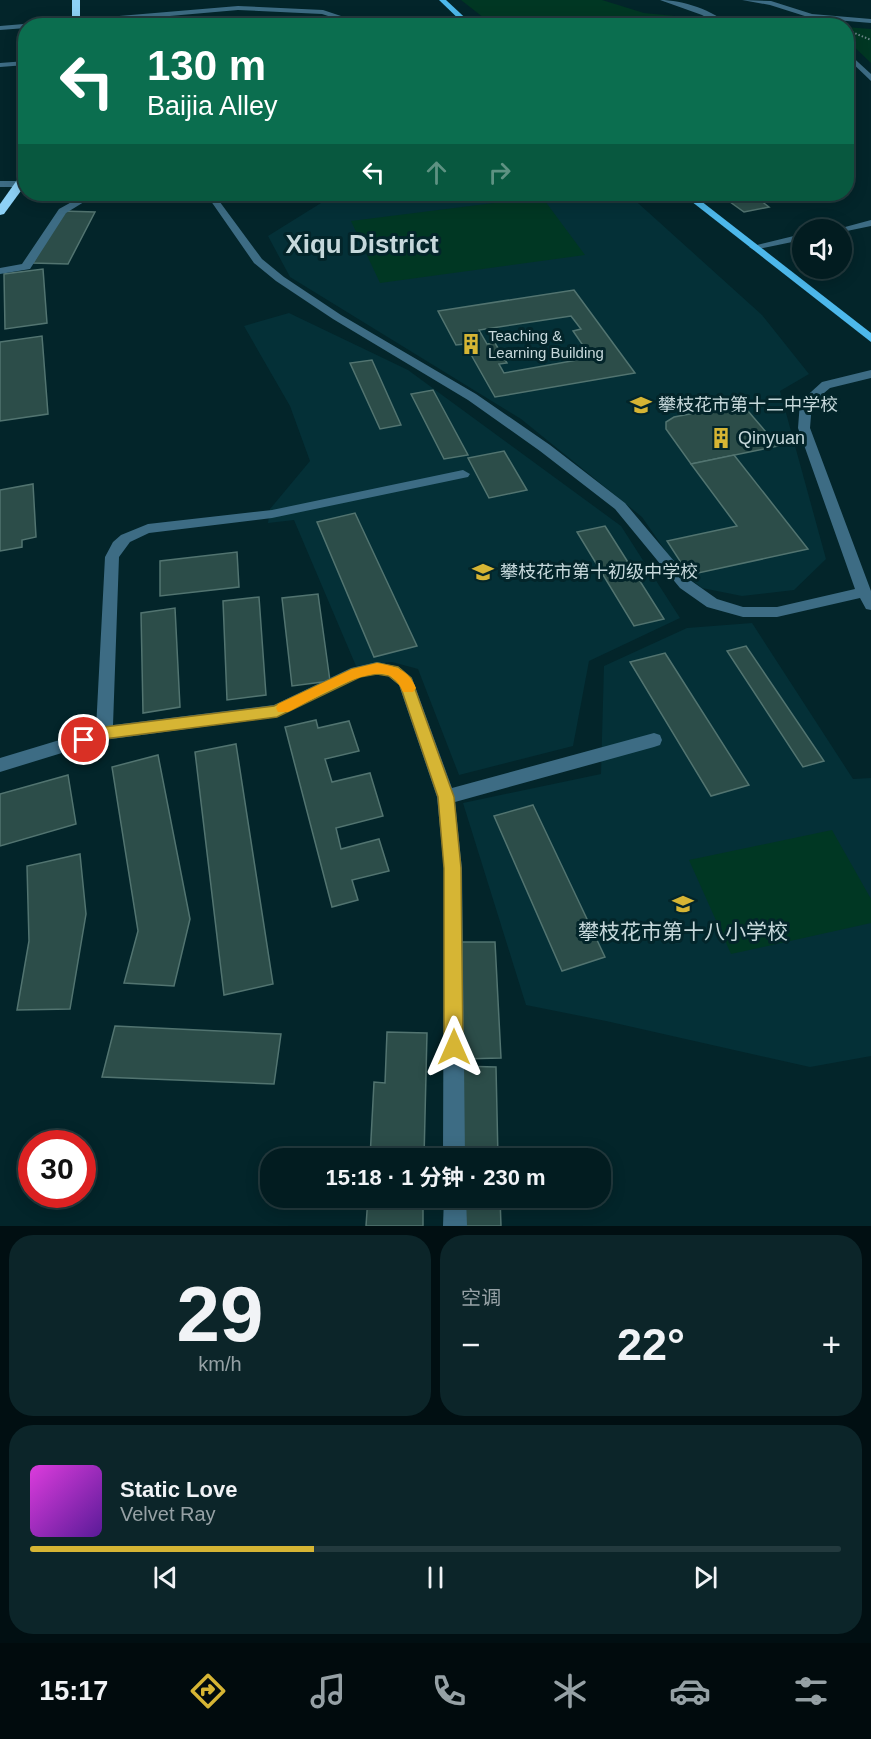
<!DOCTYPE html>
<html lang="zh">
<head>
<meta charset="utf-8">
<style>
	body { margin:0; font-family:Arial,"Noto Sans SC",sans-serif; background:#0c2529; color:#f1f3f6; height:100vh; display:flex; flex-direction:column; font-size:22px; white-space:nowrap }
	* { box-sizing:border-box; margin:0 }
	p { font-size:20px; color:#96a1a5 }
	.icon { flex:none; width:33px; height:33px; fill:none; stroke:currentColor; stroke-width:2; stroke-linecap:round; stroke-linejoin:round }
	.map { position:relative; height:1226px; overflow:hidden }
	.panel { display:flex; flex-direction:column; gap:9px; padding:9px; background:#010f12; flex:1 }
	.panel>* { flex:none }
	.top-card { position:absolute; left:18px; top:18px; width:836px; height:183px; border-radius:24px; box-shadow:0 3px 15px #0003,0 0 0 2px #233a3e; background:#0b6e4f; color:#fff; overflow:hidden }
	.fabs { position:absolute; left:792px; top:219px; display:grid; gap:12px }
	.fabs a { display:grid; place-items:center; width:60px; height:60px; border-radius:50%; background:#021c20; box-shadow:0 3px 15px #0003,0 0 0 2px #233a3e; font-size:30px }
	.speed { position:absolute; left:18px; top:1130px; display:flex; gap:12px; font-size:30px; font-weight:700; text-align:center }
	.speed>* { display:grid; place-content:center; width:78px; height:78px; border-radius:50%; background:#021c20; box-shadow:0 3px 15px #0003,0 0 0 2px #233a3e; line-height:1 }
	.speed .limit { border:9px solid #d22; background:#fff; color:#111 }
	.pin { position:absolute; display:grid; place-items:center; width:51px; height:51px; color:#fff; margin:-26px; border:3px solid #fff; border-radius:50%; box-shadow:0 2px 6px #0007 }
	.me { position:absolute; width:66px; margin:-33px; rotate:0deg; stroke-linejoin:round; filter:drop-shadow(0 0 4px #0008) }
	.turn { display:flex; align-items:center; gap:21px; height:126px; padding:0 30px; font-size:27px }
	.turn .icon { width:78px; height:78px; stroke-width:2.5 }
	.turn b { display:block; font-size:42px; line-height:51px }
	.lanes { display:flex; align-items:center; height:57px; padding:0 30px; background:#0003; justify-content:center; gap:30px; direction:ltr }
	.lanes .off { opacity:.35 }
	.big { font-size:45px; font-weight:700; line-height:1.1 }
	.panel .tile { flex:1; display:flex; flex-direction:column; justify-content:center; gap:9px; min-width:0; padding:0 21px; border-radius:24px; background:#0c2529 }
	.panel .dial { align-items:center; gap:0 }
	.dial b { font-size:78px; line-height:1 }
	.song { display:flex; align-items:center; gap:18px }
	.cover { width:72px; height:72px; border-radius:9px; background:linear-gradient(135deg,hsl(300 70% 55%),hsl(270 70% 35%)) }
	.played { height:6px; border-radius:3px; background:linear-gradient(90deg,#d6b534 35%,#233a3e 35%) }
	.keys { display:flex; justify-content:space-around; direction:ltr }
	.heat { display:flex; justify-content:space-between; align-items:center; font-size:33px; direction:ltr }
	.panel .tiles { flex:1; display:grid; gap:9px; grid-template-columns:1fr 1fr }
	.tile:last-child { grid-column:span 2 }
	.trip { position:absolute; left:260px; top:1148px; width:351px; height:60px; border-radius:24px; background:#021c20; box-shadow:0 3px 15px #0003,0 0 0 2px #233a3e; font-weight:700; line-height:60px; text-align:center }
	.menu { display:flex; height:96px; justify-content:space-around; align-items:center; background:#010b0d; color:#96a1a5 }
	.menu .icon { width:42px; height:42px }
	.menu .active { color:#d6b534 }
	.menu b { font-size:27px; color:#f1f3f6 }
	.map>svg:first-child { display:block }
</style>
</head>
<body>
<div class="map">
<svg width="871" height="1226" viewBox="0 0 871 1226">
	<rect width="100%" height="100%" fill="#03252a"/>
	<!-- built -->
	<g fill="#043037">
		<polygon points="380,194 628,194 762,315 809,374 780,391 826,559 794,590 742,596 702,588 678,569 642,517 521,419 290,277 268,236 321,203"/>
		<polygon points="289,313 408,370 621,526 680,618 589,661 573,746 459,775 418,669 392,662 356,666 294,520 268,523 270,509 310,461 290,406 244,326"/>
		<polygon points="752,623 853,779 871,778 871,1056 810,1067 606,1021 526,1005 463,803 601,774 604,666 687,628"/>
	</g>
	<!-- green -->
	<g fill="#003723">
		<polygon points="461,0 602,0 644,13 705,19 718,25 493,25"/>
		<polygon points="846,27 871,29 871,63 846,39"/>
		<polygon points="542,197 585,255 380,283 351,221"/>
		<polygon points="832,830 871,899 871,923 731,954 689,860"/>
	</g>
	<!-- building -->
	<g fill="#2c4d49" stroke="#527470" stroke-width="1.5" fill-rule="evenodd">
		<polygon points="719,194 752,194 769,207 744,212"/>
		<polygon points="62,211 95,212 68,264 33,263"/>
		<polygon points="43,269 47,323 5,329 4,274"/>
		<path d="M574 290 635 373 495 397 465 344 456 345 438 311ZM571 316 581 329 573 331 586 350 594 348 600 356 504 373 499 364 507 363 495 343 487 344 479 330Z"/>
		<polygon points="42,336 48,414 0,421 0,342"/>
		<polygon points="372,360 401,425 380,429 350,363"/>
		<polygon points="433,390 468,455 444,459 411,394"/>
		<polygon points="742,404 778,446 691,464 666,429 666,422 674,417"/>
		<polygon points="504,451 527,490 489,498 468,458"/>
		<polygon points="734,455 808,549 689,575 667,541 737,526 691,464"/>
		<polygon points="33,484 36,537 22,540 22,547 0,551 0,490"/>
		<polygon points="355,513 417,646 374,657 317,522"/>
		<polygon points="605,526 664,619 634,626 577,532"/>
		<polygon points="237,552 239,587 160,596 160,561"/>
		<polygon points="318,594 330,681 292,686 282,598"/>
		<polygon points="259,597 266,695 227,700 223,601"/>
		<polygon points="175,608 180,707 143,713 141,613"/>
		<polygon points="746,646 824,761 803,767 727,651"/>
		<polygon points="665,653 749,785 711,796 630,662"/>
		<polygon points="316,720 318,728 349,721 359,751 325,759 332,782 370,773 383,816 336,828 341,849 379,839 389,871 352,880 358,900 332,907 285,727"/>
		<polygon points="236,744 273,984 224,995 195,752"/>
		<polygon points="158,755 190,919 174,986 124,983 138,931 112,767"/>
		<polygon points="68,775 76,824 0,846 0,794"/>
		<polygon points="533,805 605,957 562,971 494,816"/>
		<polygon points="80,854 86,914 70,1009 17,1010 29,941 27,866"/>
		<polygon points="457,942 495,942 501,1058 461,1059"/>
		<polygon points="115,1026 281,1034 274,1084 102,1077"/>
		<polygon points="387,1032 427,1033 424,1158 370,1158 374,1082 385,1083"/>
		<polygon points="457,1066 496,1067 498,1158 458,1158"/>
		<polygon points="368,1197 423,1197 423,1226 366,1226"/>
		<polygon points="458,1197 500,1197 501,1226 458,1226"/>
	</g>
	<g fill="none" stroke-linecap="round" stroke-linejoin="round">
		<!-- path -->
		<polyline stroke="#6d878a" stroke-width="2" stroke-dasharray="1.5 2" stroke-linecap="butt" points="852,32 871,40"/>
		<!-- minor -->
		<g fill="#3d6c84" fill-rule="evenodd">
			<path d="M660 0C682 0 714 10 730 26H722L702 15Z"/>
			<polygon points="742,0 771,1 812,14 871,19 871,23 811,18 770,5"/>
			<polygon points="238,6 323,10 371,26 359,26 322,14 238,10 56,26 26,26 26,28 0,30 0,26"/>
			<polygon points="846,51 871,74 871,81 846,57"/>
			<polygon points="26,61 26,65 0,67 0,63"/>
			<polygon points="0,181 18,181 23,184 18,187 0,187"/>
			<polygon points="86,194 97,194 66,213 30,269 0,274 0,268 22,264 59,209"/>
			<polygon points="206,194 214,194 262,259 284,277 341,315 476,394 550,445 625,503 690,580 717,599 743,607 777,607 855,589 798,428 800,402 822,382 871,370 871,378 830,388 812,403 810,428 871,591 871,610 866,609 860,598 777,617 743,617 707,607 680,588 615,509 540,451 468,400 333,319 276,281 254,263"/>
			<polygon points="871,220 871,226 842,232 842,230 834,230"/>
			<polygon points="802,234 802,240 754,250 749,247"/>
			<polygon points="463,470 470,474 468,477 272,518 149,533 130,542 119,557 113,725 274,705 351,668 377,662 399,667 412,678 452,788 654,733 660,735 662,740 660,745 654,747 455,802 462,869 465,1158 443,1158 444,869 437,797 399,685 388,676 377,674 360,677 277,717 104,740 0,772 0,758 96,729 105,557 113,542 121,535 148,524 272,510"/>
			<polygon points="444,1197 466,1197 467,1226 443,1226"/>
		</g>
		<!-- major -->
		<g fill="#4db8eb" fill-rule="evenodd">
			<polygon points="439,0 446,0 474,26 466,26"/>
			<polygon points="682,194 692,194 871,333 871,342"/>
		</g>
		<!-- highway -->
		<g fill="#8dd1f6" fill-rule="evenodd">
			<rect x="72" y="0" width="8" height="26"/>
			<polygon points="26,172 26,184 4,214 0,215 0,204 22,173"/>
		</g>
	</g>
	<!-- route -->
	<polygon fill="#d6b534" stroke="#8b7622" stroke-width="1.5" points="377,663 398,667 411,678 454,797 461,868 463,1047 460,1053 454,1056 447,1053 444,1047 444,868 438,797 400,685 389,676 377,674 360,677 277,717 104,739 84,746 78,744 76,740 78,735 104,727 274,706 352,669"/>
	<!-- slow -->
	<path fill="#f59e0b" d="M377 663C395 666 409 670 416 688L413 692H403C400 685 395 678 388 675 364 667 311 701 288 712H278L276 708 278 704 352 669Z"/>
	<!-- icons -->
	<defs>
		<symbol id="building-bare" viewBox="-9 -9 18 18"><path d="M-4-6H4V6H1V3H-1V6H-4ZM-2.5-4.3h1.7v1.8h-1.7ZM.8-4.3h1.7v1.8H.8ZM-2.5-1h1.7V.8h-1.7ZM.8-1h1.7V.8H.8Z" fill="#d6b534" stroke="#03252a" stroke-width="2.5" paint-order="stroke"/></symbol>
		<symbol id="school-bare" viewBox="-9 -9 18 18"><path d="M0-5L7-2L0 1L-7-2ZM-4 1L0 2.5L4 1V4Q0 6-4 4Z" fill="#d6b534" stroke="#03252a" stroke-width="2.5" paint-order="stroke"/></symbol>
	</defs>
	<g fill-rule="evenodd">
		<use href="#building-bare" x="456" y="329" width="30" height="30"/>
		<use href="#school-bare" x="626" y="390" width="30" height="30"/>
		<use href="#building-bare" x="706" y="423" width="30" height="30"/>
		<use href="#school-bare" x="468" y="557" width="30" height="30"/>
		<use href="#school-bare" x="668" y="889" width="30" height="30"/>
	</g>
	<g text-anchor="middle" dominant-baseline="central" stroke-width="6" stroke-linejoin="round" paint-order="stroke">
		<!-- far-poi labels -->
		<g font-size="15" fill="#c6d8db" stroke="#03252a" text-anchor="start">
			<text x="488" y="335">Teaching &amp;<tspan x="488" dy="17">Learning Building</tspan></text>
		</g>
		<!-- poi labels -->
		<g font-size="18" fill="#c6d8db" stroke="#03252a" text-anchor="start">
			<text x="658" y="405">攀枝花市第十二中学校</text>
			<text x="738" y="438">Qinyuan</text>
			<text x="500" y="572">攀枝花市第十初级中学校</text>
		</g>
		<!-- near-poi labels -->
		<g font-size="21" fill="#c6d8db" stroke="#03252a">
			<text x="683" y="931">攀枝花市第十八小学校</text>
		</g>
		<!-- far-town labels -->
		<g font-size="26" font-weight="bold" fill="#c6d8db" stroke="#03252a">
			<text x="362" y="244">Xiqu District</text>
		</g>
	</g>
</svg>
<div class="fabs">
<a><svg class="icon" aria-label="sound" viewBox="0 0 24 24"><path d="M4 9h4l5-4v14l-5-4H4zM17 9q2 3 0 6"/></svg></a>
</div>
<div class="speed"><div class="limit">30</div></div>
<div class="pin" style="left:84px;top:740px;background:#d93025"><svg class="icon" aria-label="arrive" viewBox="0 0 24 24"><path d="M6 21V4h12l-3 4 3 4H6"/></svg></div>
<svg class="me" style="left:454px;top:1047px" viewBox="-20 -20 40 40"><path d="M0-17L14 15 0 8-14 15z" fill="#d6b534" stroke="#fff" stroke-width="4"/></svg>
<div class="trip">15:18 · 1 分钟 · 230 m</div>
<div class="top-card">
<div class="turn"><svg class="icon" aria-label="left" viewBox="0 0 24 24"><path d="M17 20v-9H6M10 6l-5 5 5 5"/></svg><div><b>130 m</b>Baijia Alley</div></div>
<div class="lanes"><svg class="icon" aria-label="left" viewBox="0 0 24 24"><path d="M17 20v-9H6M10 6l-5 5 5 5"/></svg><svg class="icon off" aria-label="ahead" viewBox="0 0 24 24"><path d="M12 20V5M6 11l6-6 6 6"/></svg><svg class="icon off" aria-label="right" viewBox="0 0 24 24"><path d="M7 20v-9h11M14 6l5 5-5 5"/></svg></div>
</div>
</div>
<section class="panel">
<div class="tiles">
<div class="tile dial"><b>29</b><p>km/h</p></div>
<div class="tile"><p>空调</p>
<div class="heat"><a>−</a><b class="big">22°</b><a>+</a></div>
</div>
<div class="tile">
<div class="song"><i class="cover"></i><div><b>Static Love</b><p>Velvet Ray</p></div></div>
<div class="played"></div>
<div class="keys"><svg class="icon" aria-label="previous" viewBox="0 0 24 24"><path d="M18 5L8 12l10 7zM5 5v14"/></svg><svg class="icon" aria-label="pause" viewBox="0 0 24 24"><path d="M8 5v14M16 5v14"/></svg><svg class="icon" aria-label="next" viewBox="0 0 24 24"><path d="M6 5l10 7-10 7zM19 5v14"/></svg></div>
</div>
</div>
</section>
<nav class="menu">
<b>15:17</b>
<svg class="icon active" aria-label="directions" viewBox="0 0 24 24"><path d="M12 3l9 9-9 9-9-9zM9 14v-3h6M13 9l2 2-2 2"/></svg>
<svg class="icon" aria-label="music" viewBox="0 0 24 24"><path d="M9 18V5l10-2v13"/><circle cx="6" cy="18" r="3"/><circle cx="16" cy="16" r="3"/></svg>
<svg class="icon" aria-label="phone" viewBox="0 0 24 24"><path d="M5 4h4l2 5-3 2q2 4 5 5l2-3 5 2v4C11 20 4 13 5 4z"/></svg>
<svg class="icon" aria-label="climate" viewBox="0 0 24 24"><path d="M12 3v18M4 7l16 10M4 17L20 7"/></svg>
<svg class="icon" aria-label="car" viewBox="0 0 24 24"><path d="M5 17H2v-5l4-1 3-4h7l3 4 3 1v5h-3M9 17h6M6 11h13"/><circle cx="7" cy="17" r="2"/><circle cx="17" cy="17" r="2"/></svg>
<svg class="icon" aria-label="filters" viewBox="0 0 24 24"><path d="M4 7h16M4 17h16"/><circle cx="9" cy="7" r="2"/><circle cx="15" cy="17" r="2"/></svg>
</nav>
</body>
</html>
